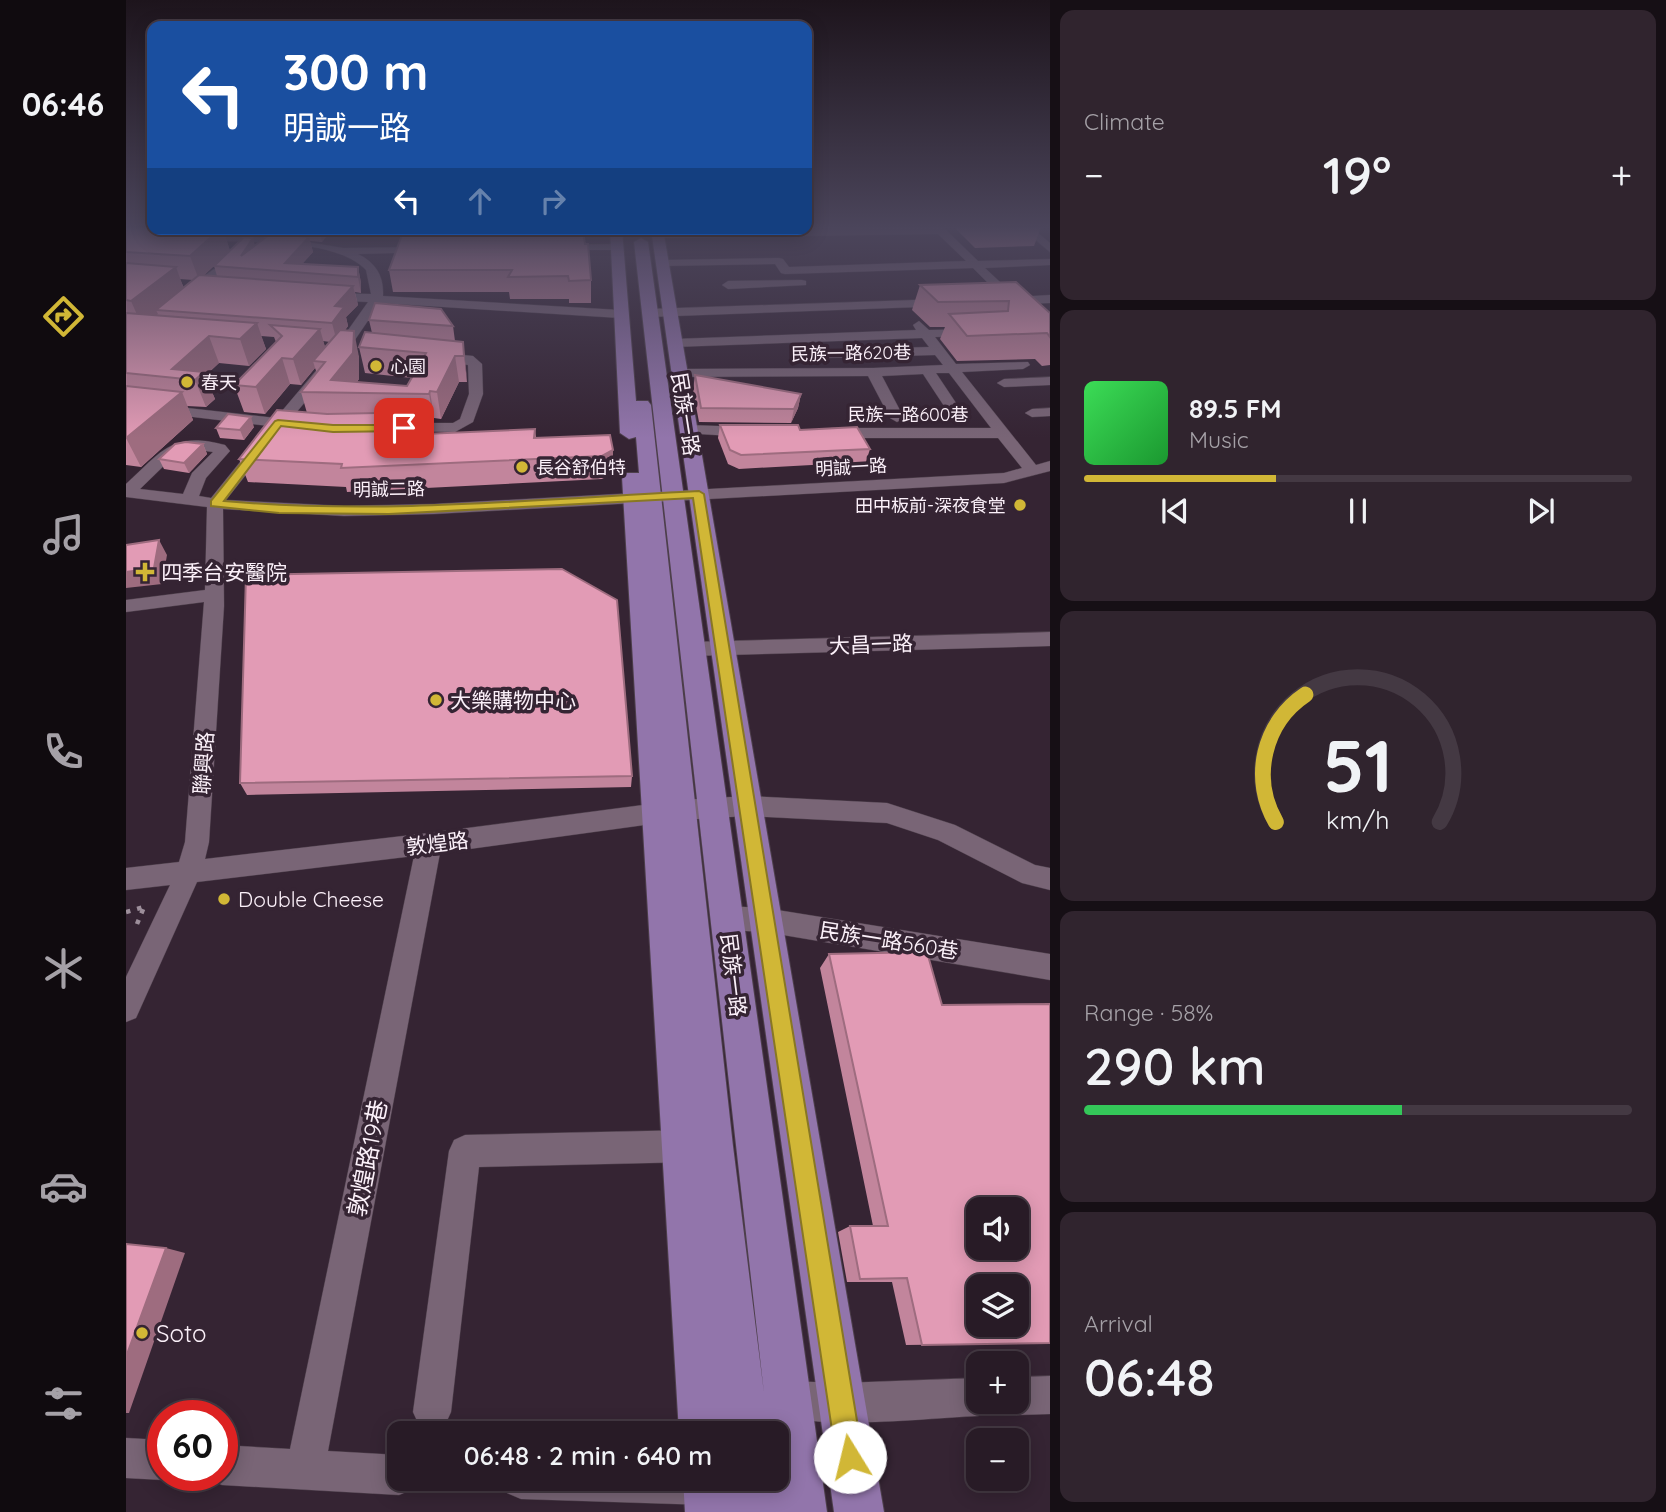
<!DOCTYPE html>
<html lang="en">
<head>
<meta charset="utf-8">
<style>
	body { margin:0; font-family:Quicksand,"Noto Sans TC",sans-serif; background:#30242e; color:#f1f3f6; height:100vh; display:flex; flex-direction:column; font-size:26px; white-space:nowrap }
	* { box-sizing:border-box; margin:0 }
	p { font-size:23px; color:#a5a1a7 }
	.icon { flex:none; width:38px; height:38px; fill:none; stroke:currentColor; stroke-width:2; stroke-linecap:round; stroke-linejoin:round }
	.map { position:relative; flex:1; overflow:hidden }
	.sheet { display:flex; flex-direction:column; gap:10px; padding:10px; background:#160f15; width:616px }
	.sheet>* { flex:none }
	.top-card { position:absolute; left:21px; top:21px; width:665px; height:214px; border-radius:14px; box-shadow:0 4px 18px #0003,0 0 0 2px #443943; background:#1a4fa0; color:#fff; overflow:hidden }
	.tools { position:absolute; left:840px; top:1197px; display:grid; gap:14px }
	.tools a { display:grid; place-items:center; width:63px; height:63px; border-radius:14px; background:#281b26; box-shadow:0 4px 18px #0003,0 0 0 2px #443943; font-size:35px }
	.speed { position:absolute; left:21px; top:1400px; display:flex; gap:14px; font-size:35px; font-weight:700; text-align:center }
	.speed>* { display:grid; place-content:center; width:91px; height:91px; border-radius:50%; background:#281b26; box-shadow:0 4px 18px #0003,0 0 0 2px #443943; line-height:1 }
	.speed .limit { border:10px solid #d22; background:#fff; color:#111 }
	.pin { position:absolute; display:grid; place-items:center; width:60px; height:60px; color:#fff; margin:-30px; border-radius:14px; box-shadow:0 4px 10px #0006 }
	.me { position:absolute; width:77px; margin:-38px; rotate:351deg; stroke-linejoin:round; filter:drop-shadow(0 0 5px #0008) }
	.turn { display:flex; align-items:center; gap:24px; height:147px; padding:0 21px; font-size:32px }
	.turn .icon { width:91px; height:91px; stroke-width:2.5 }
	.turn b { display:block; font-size:49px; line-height:60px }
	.lanes { display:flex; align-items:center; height:66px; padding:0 21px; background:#0003; justify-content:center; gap:35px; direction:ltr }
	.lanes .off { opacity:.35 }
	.big { font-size:52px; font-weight:600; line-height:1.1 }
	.sheet .widget { flex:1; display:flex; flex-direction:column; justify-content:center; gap:10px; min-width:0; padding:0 24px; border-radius:14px; background:#30242e }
	.sheet .dial { align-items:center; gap:0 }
	.dial svg { height:182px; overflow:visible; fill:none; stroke:#443943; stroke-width:7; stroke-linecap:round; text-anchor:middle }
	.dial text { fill:#f1f3f6; stroke:none }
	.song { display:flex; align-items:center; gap:21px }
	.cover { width:84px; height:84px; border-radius:10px; background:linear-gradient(135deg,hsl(130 70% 55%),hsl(130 70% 35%)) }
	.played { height:7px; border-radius:4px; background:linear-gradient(90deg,#d1b736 35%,#443943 35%) }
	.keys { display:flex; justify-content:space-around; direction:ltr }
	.heat { display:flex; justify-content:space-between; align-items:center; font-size:38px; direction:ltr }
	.charge { height:10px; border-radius:5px; background:linear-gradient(90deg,#34c759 58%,#443943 0) }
	.trip { position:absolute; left:261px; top:1421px; width:402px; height:70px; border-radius:14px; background:#281b26; box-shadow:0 4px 18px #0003,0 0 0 2px #443943; font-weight:600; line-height:70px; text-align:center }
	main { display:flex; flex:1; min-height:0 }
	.tabs { display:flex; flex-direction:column; width:126px; justify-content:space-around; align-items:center; background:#100b0f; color:#a5a1a7 }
	.tabs .icon { width:49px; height:49px }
	.tabs .on { color:#d1b736 }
	.tabs b { font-size:32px; color:#f1f3f6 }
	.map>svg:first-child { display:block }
</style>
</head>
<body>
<main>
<nav class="tabs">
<b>06:46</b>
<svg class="icon on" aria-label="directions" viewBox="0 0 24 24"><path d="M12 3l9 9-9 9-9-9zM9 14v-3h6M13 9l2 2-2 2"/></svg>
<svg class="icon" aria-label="music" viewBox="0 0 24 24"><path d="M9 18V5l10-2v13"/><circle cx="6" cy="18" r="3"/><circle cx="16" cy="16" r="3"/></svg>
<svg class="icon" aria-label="phone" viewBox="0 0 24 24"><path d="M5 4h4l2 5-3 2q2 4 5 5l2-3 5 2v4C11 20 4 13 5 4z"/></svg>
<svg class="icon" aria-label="climate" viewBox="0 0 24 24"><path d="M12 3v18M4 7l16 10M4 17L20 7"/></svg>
<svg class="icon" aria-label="car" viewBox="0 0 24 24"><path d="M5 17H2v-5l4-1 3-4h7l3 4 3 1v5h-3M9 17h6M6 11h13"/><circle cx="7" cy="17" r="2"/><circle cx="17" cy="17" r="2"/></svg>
<svg class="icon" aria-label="filters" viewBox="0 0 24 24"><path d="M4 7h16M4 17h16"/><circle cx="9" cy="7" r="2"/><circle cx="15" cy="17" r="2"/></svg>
</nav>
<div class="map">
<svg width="924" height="1512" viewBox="0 0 924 1512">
	<rect width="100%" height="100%" fill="#352433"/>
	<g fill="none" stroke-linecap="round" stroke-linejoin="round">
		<defs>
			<g id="minor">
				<polygon points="817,227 852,261 924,259 924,265 859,268 890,297 924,295 924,303 897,304 924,330 924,341 919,340 884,304 875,304 873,301 877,298 847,268 659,274 655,273 649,264 536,266 530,263 536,260 653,258 657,259 663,267 840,261 812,234 532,238 527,235 532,232"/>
				<polygon points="894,227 905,227 924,243 924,252"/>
				<path d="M66 236 157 238 217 248 300 247 304 248V252L232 254C250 263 258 276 257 296L494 310 500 314 494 318 254 303 220 353 164 420 171 424 169 427 157 428 100 500 218 506 308 504 878 473 896 468 872 438H705L697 433 705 428H865L823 373H810L834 409 827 413 822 412 797 374 756 376 778 418 771 422 764 418 742 376 553 377 546 373 553 369 747 368 817 365 809 355 695 358 688 354 695 350 803 347 796 338 548 347 541 343 548 339 790 330 787 325 793 321 803 330 851 329 852 332 846 336 809 337 830 364 902 362 904 365 897 369 836 372 910 465 924 461V471L878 483 308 514 218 516 97 509 98 606 83 842 79 859 303 833 555 800 621 796 761 803 829 825 909 865 924 868V890L896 883 812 840 761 823 621 816 555 820 314 853 202 1451 273 1455V1479H291L287 1489 273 1495 96 1485 82 1479 81 1475H96V1445L164 1449 288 856 71 882 10 1018 0 1022V977L44 885 0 890V868L53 862 59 842 78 602 0 612V600L79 590 81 507 0 497V484C36 451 46 431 99 445L104 451 80 478 73 496 85 498 143 426 0 409V401L150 418 210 347 242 302 199 300 195 299V293L245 294 240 270C208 236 114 243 70 241L66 240ZM64 449 87 452 66 473 57 494 14 489 52 452Z"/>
				<polygon points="432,245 491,244 496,247 491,250 428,250 428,246"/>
				<polygon points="88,269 98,271 62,299 54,299 54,293"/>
				<polygon points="676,280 680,281 680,285 602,289 596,285 602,281"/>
				<polygon points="817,299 821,300 821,306 523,317 517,313 523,309"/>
				<polygon points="308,352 347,356 356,364 357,394 347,422 329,432 270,431 267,428 270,425 275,423 327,423 334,419 343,394 342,365 303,359 301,356"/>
				<polygon points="924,377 924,385 878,387 871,383 878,379"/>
				<polygon points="924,408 924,416 906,417 899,413 906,409"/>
				<polygon points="562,425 622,427 630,432 622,437 557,433 554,430 557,427"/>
				<polygon points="924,632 924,646 565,656 558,654 555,649 558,644 565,642"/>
				<polygon points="601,906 639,908 924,954 924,980 639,932 601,930 592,927 588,918 592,909"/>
				<polygon points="567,1130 578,1135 583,1146 578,1157 567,1162 353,1167 325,1412 319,1425 306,1431 293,1425 287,1412 323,1151 328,1140 339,1135"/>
				<polygon points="924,1376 924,1414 891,1415 878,1409 875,1402 891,1402 891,1377"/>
				<path d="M852 1378V1402H869L865 1410 852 1416C803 1418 689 1431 648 1413L642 1400 648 1387 661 1381 715 1383Z"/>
				<polygon points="0,1438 37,1440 37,1475 48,1475 37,1480 0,1478"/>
				<polygon points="375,1479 598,1479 601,1485 595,1499 581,1505 395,1499 381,1493"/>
			</g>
			<g id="major">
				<polygon points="484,229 496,229 510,401 522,401 525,405 607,1146 638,1393 508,242 515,238 522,242 701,1512 559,1512 557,1479 651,1479 651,1433 553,1433 496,477 499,473 513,473 510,437 503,439 494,433"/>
				<polygon points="525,229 537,229 758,1512 708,1512"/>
			</g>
		</defs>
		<!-- minor casing -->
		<use href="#minor" stroke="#4d3f4b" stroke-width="1"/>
		<!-- major casing -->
		<use href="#major" stroke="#4d3f4b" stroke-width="2"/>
		<!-- path-far1 -->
		<g stroke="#9d8f9b" stroke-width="2" stroke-dasharray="2 2.5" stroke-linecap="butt">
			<polyline points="335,229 345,234"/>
			<polyline points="387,234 398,229"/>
		</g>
		<!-- path -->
		<g stroke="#9d8f9b" stroke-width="4.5" stroke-dasharray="4.5 7" stroke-linecap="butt">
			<polyline points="0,912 18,907"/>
			<polyline points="11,924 18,907"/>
		</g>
		<!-- minor -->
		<use href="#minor" fill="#796576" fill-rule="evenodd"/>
		<!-- major -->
		<use href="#major" fill="#9275ab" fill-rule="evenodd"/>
	</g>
	<!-- wall -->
	<g fill="#c2859c" fill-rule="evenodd">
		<path d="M0 227 26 229H97L104 251 129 246 159 235 158 229H206L196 242 184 241 187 252 176 264 232 267 235 283V293L229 292 232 305 220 317 222 326 219 330 233 357V379L231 382 281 386 286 378 239 373 233 347 246 333 243 320 327 326 329 341 337 342 341 382H333L315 419 308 418V421L303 420 306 434 409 429 410 438 487 450V473L476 479 221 492 220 487 122 482 113 459 181 413 175 392 191 373 189 368 175 385 164 384 139 414 118 412 108 385 150 342 148 337 135 336 140 349 123 366 93 363 79 376 89 399 80 407 61 406 67 420 15 467 0 465ZM88 266 91 276 78 275ZM54 279 67 280 58 288ZM197 341 204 342 199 347Z"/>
		<polygon points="828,227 915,227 908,246 849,248"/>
		<polygon points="347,229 366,229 354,234 465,280 465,303 443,303 443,299 384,299 383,292 267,292 263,270 351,234"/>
		<polygon points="890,282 924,313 924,365 916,366 909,359 831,361 814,339 819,327 804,327 786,310 794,285"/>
		<polygon points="569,375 675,394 672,408 665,423 573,422 567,390"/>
		<polygon points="594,425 674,430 744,449 740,462 613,469 602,464 592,438"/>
		<polygon points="128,427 118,440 94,438 90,428"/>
		<polygon points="77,444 81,454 63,473 38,469 33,459"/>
		<polygon points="506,776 505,787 121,795 114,783"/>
		<polygon points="703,954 816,1005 924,1343 780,1345 766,1282 721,1282 712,1232 724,1226 747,1226 694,968"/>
	</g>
	<!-- shaded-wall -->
	<g fill="#9e6c7f">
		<polygon points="94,229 97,229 104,251 73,280 64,256"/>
		<polygon points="193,229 206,229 196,242"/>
		<polygon points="351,229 366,229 352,234"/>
		<polygon points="183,237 187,252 169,272 159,263"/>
		<polygon points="127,238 131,253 115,256"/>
		<polygon points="50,267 59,292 30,310 32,314 16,326 5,301"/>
		<polygon points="232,267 235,283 235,293 232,277"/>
		<polygon points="227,286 232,305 220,317 222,326 211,342 206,323 209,306"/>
		<polygon points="131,323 140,349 123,366 114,339"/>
		<polygon points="194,329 201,354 187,361 189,368 175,385 167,359"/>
		<polygon points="228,331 233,357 233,379 222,393 205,380"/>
		<polygon points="83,336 93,363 79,376 89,399 80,407 69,380 46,369"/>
		<polygon points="337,342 340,368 341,382 338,356"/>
		<polygon points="329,356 333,382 315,419 311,392"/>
		<polygon points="156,358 164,384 139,414 130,387"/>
		<polygon points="304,391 308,418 308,421 303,394"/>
		<polygon points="56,392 67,420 15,467 0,438"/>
		<polygon points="675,394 672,408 665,423 668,409"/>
		<polygon points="302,412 306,435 299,434"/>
		<polygon points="125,417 128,427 118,440 114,430"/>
		<polygon points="77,444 81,454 63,473 58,463"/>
		<polygon points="487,450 487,473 476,479 476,456"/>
		<polygon points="33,540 41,555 36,584 0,588 0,572"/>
		<polygon points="40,1248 59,1253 3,1413 0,1413 0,1357"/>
	</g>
	<!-- building -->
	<g fill="#e29bb5" stroke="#9e6c7f" stroke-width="2" fill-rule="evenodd">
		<polygon points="0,227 26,227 26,229 94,229 64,256 0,252"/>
		<polygon points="457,232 459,244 462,244 465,280 443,281 442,276 382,277 386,270 263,270 276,235"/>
		<polygon points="144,234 183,237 159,263 232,267 232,277 88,266 118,237 127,238 115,256"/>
		<polygon points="0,263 50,267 5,301 0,300"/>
		<polygon points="73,275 227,286 209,306 218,307 206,323 30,310"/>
		<polygon points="890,282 924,313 924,337 921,333 841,336 823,314 882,311 883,301 812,302 794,285"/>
		<polygon points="249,303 315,309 327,326 243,320"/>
		<polygon points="0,313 131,323 114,339 83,336 46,369 78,372 69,380 0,373"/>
		<polygon points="144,325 194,329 167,359 156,358 130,387 108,385 156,336"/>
		<polygon points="214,330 228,331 227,353 205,380 281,386 300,353 233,347 239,332 337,342 338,356 329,356 311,392 304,391 303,394 175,392 199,362 187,361"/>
		<polygon points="569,375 575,376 675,394 668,409 575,408"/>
		<polygon points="0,386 56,392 0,438"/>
		<polygon points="151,410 201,414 302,412 299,434 409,429 408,438 484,435 487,450 476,456 215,468 216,464 113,459"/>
		<polygon points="102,414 125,417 114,430 90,428"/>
		<polygon points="594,425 672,425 674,430 731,427 744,449 615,455 604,450"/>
		<polygon points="60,442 77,444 58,463 33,459 49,444"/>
		<polygon points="33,540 28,568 0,572 0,545"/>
		<polygon points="436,569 491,600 506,776 114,783 120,575"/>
		<path d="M801 952 816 1005 924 1004V1343L796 1345 781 1278 734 1279 724 1226H762L703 954ZM852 1209H891V1248H852ZM852 1286H891V1325H852Z"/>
		<polygon points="0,1244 40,1248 0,1357"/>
	</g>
	<!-- sky -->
	<linearGradient id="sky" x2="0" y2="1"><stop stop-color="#1d141c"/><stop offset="0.52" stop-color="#4b455b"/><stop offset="1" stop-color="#4b455b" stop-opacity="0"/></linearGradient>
	<rect width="924" height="438" fill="url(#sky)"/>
	<!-- route -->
	<path fill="#d1b736" stroke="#887723" stroke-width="2" d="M152 420 207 425H278L283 428 278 431 207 432 155 426 98 501C256 515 415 499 573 491L578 494 737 1457 733 1467 724 1471 714 1467 710 1457 567 498 263 514 153 513 85 506V501L149 421Z"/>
	<!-- markers -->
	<g fill="#d1b736" stroke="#352433" stroke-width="2.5">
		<circle cx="250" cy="366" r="7"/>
		<circle cx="61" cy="382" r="7"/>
		<circle cx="396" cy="467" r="7"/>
		<circle cx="894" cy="505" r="7"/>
		<path d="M15.5 561.5h7v7h7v7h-7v7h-7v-7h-7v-7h7z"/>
		<circle cx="310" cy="700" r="7"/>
		<circle cx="98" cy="899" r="7"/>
		<circle cx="16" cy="1333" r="7"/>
	</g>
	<g text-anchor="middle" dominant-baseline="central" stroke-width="7" stroke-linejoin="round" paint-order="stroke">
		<!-- far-street labels -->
		<g font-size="18" fill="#fbf0f9" stroke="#352433">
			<text transform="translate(725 353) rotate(-1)">民族一路620巷</text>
			<text x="782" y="414">民族一路600巷</text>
			<text transform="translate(725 467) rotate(-3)">明誠一路</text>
			<text transform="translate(263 489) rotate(-1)">明誠二路</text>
		</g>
		<!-- far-poi labels -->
		<g font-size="18" fill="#fbf0f9" stroke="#352433" text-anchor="start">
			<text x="264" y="366">心園</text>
			<text x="75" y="382">春天</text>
			<text x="410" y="467">長谷舒伯特</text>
			<text x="880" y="505" text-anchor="end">田中板前-深夜食堂</text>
		</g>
		<!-- street labels -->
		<g font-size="21" fill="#fbf0f9" stroke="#352433">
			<text transform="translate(560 414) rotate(81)">民族一路</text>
			<text transform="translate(745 644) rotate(-2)">大昌一路</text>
			<text transform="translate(77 763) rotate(-86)">聯興路</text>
			<text transform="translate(311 843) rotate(-7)">敦煌路</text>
			<text transform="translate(763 940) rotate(9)">民族一路560巷</text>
			<text transform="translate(608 975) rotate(83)">民族一路</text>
		</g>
		<!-- poi labels -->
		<g font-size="21" fill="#fbf0f9" stroke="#352433" text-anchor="start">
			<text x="35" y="572">四季台安醫院</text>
			<text x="324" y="700">大樂購物中心</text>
			<text x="112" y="899">Double Cheese</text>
		</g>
		<!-- near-street labels -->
		<g font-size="24" fill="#fbf0f9" stroke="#352433">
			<text transform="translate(241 1158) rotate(-79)">敦煌路19巷</text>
		</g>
		<!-- near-poi labels -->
		<g font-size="24" fill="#fbf0f9" stroke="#352433" text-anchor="start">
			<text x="30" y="1333">Soto</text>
		</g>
	</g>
</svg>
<div class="tools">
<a><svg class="icon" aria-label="sound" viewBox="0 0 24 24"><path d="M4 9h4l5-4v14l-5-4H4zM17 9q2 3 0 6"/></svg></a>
<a><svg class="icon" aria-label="layers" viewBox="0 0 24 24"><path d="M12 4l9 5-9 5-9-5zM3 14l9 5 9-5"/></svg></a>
<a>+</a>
<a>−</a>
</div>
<div class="speed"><div class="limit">60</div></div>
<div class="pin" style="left:278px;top:428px;background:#d93025"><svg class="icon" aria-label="arrive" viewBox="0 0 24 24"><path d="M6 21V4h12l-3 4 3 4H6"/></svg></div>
<svg class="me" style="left:724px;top:1457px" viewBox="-20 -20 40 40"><circle r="19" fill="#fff"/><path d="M0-13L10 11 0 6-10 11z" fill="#d1b736"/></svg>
<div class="trip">06:48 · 2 min · 640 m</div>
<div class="top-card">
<div class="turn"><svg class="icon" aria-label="left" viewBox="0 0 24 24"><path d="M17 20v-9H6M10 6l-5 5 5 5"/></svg><div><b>300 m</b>明誠一路</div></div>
<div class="lanes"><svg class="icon" aria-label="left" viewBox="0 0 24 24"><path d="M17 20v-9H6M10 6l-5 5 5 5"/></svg><svg class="icon off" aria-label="ahead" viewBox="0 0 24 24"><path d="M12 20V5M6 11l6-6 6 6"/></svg><svg class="icon off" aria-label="right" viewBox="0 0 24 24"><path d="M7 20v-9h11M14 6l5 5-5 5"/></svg></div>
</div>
</div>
<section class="sheet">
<div class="widget"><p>Climate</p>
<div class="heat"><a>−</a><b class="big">19°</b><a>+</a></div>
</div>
<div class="widget">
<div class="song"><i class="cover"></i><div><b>89.5 FM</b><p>Music</p></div></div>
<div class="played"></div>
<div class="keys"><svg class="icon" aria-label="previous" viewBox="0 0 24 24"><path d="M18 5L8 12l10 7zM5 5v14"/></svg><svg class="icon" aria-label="pause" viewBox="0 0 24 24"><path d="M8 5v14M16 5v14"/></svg><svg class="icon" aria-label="next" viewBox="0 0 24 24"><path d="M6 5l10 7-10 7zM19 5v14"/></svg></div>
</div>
<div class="widget dial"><svg viewBox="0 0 100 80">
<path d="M14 69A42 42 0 1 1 86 69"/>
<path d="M14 69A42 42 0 0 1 27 13" stroke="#d1b736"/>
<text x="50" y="56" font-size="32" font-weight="700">51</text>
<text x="50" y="72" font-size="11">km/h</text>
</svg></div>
<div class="widget"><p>Range · 58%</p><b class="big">290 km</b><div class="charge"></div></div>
<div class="widget"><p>Arrival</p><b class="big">06:48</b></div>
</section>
</main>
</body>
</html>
